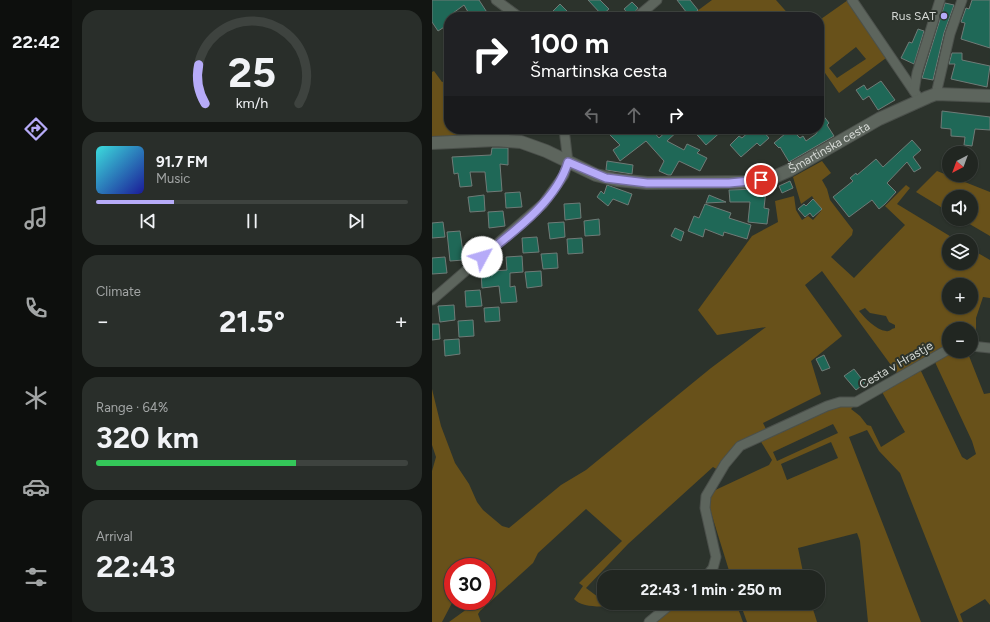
<!DOCTYPE html>
<html lang="en">
<head>
<meta charset="utf-8">
<style>
	body { margin:0; font-family:Figtree,sans-serif; background:#292e2a; color:#f1f3f6; height:100vh; display:flex; flex-direction:column; font-size:15px; white-space:nowrap }
	* { box-sizing:border-box; margin:0 }
	p { font-size:13px; color:#a2a5a5 }
	.icon { flex:none; width:22px; height:22px; fill:none; stroke:currentColor; stroke-width:2; stroke-linecap:round; stroke-linejoin:round }
	.map { position:relative; flex:1; overflow:hidden }
	.sheet { display:flex; flex-direction:column; gap:10px; padding:10px; background:#121512; width:360px }
	.sheet>* { flex:none }
	.banner { position:absolute; left:12px; top:12px; width:380px; height:122px; border-radius:16px; box-shadow:0 1px 3px #0004,0 0 0 1px #3e433f; background:#202124; color:#fff; overflow:hidden }
	.needle { width:26px; rotate:221deg }
	.buttons { position:absolute; left:510px; top:146px; display:grid; gap:8px }
	.buttons a { display:grid; place-items:center; width:36px; height:36px; border-radius:50%; background:#212621; box-shadow:0 1px 3px #0004,0 0 0 1px #3e433f; font-size:20px }
	.speed { position:absolute; left:12px; top:558px; display:flex; gap:8px; font-size:20px; font-weight:700; text-align:center }
	.speed>* { display:grid; place-content:center; width:52px; height:52px; border-radius:50%; background:#212621; box-shadow:0 1px 3px #0004,0 0 0 1px #3e433f; line-height:1 }
	.speed .limit { border:6px solid #d22; background:#fff; color:#111 }
	.pin { position:absolute; display:grid; place-items:center; width:34px; height:34px; color:#fff; margin:-17px; border:2px solid #fff; border-radius:50%; box-shadow:0 1px 4px #0007 }
	.me { position:absolute; width:44px; margin:-22px; rotate:51deg; stroke-linejoin:round; filter:drop-shadow(0 0 3px #0008) }
	.turn { display:flex; align-items:center; gap:14px; height:84px; padding:0 20px; font-size:18px }
	.turn .icon { width:52px; height:52px; stroke-width:2.5 }
	.turn b { display:block; font-size:28px; line-height:34px }
	.lanes { display:flex; align-items:center; height:38px; padding:0 20px; background:#0003; justify-content:center; gap:20px; direction:ltr }
	.lanes .off { opacity:.35 }
	.big { font-size:30px; font-weight:700; line-height:1.1 }
	.sheet .tile { flex:1; display:flex; flex-direction:column; justify-content:center; gap:6px; min-width:0; padding:0 14px; border-radius:16px; background:#292e2a }
	.sheet .dial { align-items:center; gap:0 }
	.dial svg { height:104px; overflow:visible; fill:none; stroke:#3e433f; stroke-width:7; stroke-linecap:round; text-anchor:middle }
	.dial text { fill:#f1f3f6; stroke:none }
	.song { display:flex; align-items:center; gap:12px }
	.cover { width:48px; height:48px; border-radius:6px; background:linear-gradient(135deg,hsl(180 70% 55%),hsl(240 70% 35%)) }
	.played { height:4px; border-radius:2px; background:linear-gradient(90deg,#b6abf8 25%,#3e433f 25%) }
	.keys { display:flex; justify-content:space-around; direction:ltr }
	.heat { display:flex; justify-content:space-between; align-items:center; font-size:22px; direction:ltr }
	.charge { height:6px; border-radius:3px; background:linear-gradient(90deg,#34c759 64%,#3e433f 0) }
	.trip { position:absolute; left:165px; top:570px; width:228px; height:40px; border-radius:16px; background:#212621; box-shadow:0 1px 3px #0004,0 0 0 1px #3e433f; font-weight:700; line-height:40px; text-align:center }
	main { display:flex; flex:1; min-height:0 }
	.dock { display:flex; flex-direction:column; width:72px; justify-content:space-around; align-items:center; background:#0d0f0d; color:#a2a5a5 }
	.dock .icon { width:28px; height:28px }
	.dock .on { color:#b6abf8 }
	.dock b { font-size:18px; color:#f1f3f6 }
	.map>svg:first-child { display:block }
</style>
</head>
<body>
<main>
<nav class="dock">
<b>22:42</b>
<svg class="icon on" aria-label="directions" viewBox="0 0 24 24"><path d="M12 3l9 9-9 9-9-9zM9 14v-3h6M13 9l2 2-2 2"/></svg>
<svg class="icon" aria-label="music" viewBox="0 0 24 24"><path d="M9 18V5l10-2v13"/><circle cx="6" cy="18" r="3"/><circle cx="16" cy="16" r="3"/></svg>
<svg class="icon" aria-label="phone" viewBox="0 0 24 24"><path d="M5 4h4l2 5-3 2q2 4 5 5l2-3 5 2v4C11 20 4 13 5 4z"/></svg>
<svg class="icon" aria-label="climate" viewBox="0 0 24 24"><path d="M12 3v18M4 7l16 10M4 17L20 7"/></svg>
<svg class="icon" aria-label="car" viewBox="0 0 24 24"><path d="M5 17H2v-5l4-1 3-4h7l3 4 3 1v5h-3M9 17h6M6 11h13"/><circle cx="7" cy="17" r="2"/><circle cx="17" cy="17" r="2"/></svg>
<svg class="icon" aria-label="filters" viewBox="0 0 24 24"><path d="M4 7h16M4 17h16"/><circle cx="9" cy="7" r="2"/><circle cx="15" cy="17" r="2"/></svg>
</nav>
<section class="sheet">
<div class="tile dial"><svg viewBox="0 0 100 80">
<path d="M14 69A42 42 0 1 1 86 69"/>
<path d="M14 69A42 42 0 0 1 9 39" stroke="#b6abf8"/>
<text x="50" y="56" font-size="32" font-weight="700">25</text>
<text x="50" y="72" font-size="11">km/h</text>
</svg></div>
<div class="tile">
<div class="song"><i class="cover"></i><div><b>91.7 FM</b><p>Music</p></div></div>
<div class="played"></div>
<div class="keys"><svg class="icon" aria-label="previous" viewBox="0 0 24 24"><path d="M18 5L8 12l10 7zM5 5v14"/></svg><svg class="icon" aria-label="pause" viewBox="0 0 24 24"><path d="M8 5v14M16 5v14"/></svg><svg class="icon" aria-label="next" viewBox="0 0 24 24"><path d="M6 5l10 7-10 7zM19 5v14"/></svg></div>
</div>
<div class="tile"><p>Climate</p>
<div class="heat"><a>−</a><b class="big">21.5°</b><a>+</a></div>
</div>
<div class="tile"><p>Range · 64%</p><b class="big">320 km</b><div class="charge"></div></div>
<div class="tile"><p>Arrival</p><b class="big">22:43</b></div>
</section>
<div class="map">
<svg width="558" height="622" viewBox="0 0 558 622">
	<rect width="100%" height="100%" fill="#2c332c"/>
	<!-- green -->
	<g fill="#68511a" fill-rule="evenodd">
		<polygon points="280,0 344,0 359,17 257,17"/>
		<path d="M416 0 454 58 407 93 391 70 387 73V17L389 19ZM424 47 434 59 405 78 397 68Z"/>
		<polygon points="2,71 10,82 17,80 17,89 13,91 17,113 17,129 58,129 57,134 0,138 0,72"/>
		<path d="M390 161 399 173 390 180 395 189 398 200 421 230 420 235 399 257 422 278 473 225 453 206 474 185 478 188 465 204 526 241H517V263H539V249L558 260V298L551 297 544 318V331H540L539 335V329H517V346L467 376 390 271 373 285 410 336 379 361 389 394 331 423 335 431 314 440 286 470 281 467 196 544 154 588 178 606C167 607 149 607 142 599L151 586 147 583 190 541 154 509 106 553 101 563 48 611 46 614 49 622H17L35 609 42 601H55V567H21V601L10 622H0V471L4 457 0 445V389L9 426 23 463 37 484 45 502 51 510 70 526 77 528 129 485 154 470 279 368 334 327 285 335 266 310 320 236 346 222 343 201 362 196 364 210 370 220 376 216 381 220 389 211 380 196 369 204 361 177ZM517 285H539V307H517ZM433 308 438 313 454 316 457 322 463 325V328C458 329 458 332 454 331 444 330 433 318 427 311Z"/>
		<polygon points="505,171 558,192 558,236 529,219 539,219 539,197 517,197 517,212 484,192"/>
		<path d="M520 351H535L552 394 558 393V605L553 599 528 614 531 622H527L468 473 447 451 435 430 417 437 489 622H436L428 541 425 533 366 548 372 577H299L277 506V493L337 465 340 460 328 440 397 407 420 405 421 407 419 409 428 416 435 425 439 426 449 447 473 432 450 392 488 369 530 457 535 460 544 454 540 441 502 360ZM401 424 406 433 345 461 341 452ZM399 442 406 458 355 480 349 464Z"/>
		<polygon points="243,603 304,603 311,622 219,622"/>
		<polygon points="308,603 379,603 385,622 315,622"/>
	</g>
	<!-- building -->
	<g fill="#1f6857" stroke="#6f7b77">
		<polygon points="0,0 47,0 58,17 39,17 32,5 17,16 17,24 6,31 0,22"/>
		<polygon points="156,0 168,0 177,9 170,15"/>
		<polygon points="245,0 258,0 266,10 258,17"/>
		<polygon points="540,0 558,0 558,48 529,39 533,23 529,22 534,8 537,9"/>
		<polygon points="200,2 206,8 199,17 192,9"/>
		<polygon points="513,3 522,5 512,33 501,80 490,78"/>
		<polygon points="128,4 136,12 131,17 115,17"/>
		<polygon points="486,29 492,31 482,64 469,58 477,42 480,43"/>
		<polygon points="520,53 530,53 530,60 558,66 555,87 519,79 523,64 517,64"/>
		<polygon points="449,81 463,100 446,110 437,96 431,100 424,90 432,85 435,90"/>
		<polygon points="387,110 397,123 395,125 402,136 357,162 348,147 347,148 342,143 359,129 368,138 371,136 374,141 384,134 387,129"/>
		<polygon points="510,111 558,117 558,130 543,129 540,146 532,145 533,137 519,136 519,129 509,128"/>
		<polygon points="185,129 219,129 227,138 237,129 248,129 235,141 252,150 255,144 268,150 265,153 275,158 268,171 247,161 239,175 236,175 227,171 232,161 214,141 188,161 181,150 188,145 178,135"/>
		<polygon points="260,129 292,129 274,145"/>
		<polygon points="320,129 329,129 337,138 328,146 325,143 309,157 298,145 307,136 310,138"/>
		<polygon points="480,140 489,150 481,157 489,168 482,172 475,162 455,183 464,192 453,204 447,209 440,200 417,217 401,197 421,181 418,178 424,173 425,175 444,159 451,167"/>
		<polygon points="60,148 76,148 76,165 68,164 70,191 55,192 53,172 38,172 40,186 28,187 26,173 22,174 20,157 59,155"/>
		<polygon points="175,161 201,165 200,174 174,170"/>
		<polygon points="358,181 361,188 350,193 347,186"/>
		<polygon points="175,185 200,194 196,205 181,199 176,206 165,197 169,191 172,194"/>
		<polygon points="327,189 334,190 332,208 337,209 335,224 316,222 318,202 298,202 297,190"/>
		<polygon points="88,192 90,207 74,208 73,193"/>
		<polygon points="52,195 53,211 38,212 36,197"/>
		<polygon points="277,195 294,202 274,203"/>
		<polygon points="381,199 390,209 381,217 378,213 373,217 366,209 372,204 374,206"/>
		<polygon points="148,203 149,218 133,220 132,204"/>
		<polygon points="273,204 299,213 297,218 319,225 315,239 292,232 291,236 273,229 271,237 256,231 262,216 267,218"/>
		<polygon points="71,211 73,226 57,228 56,212"/>
		<polygon points="167,219 168,235 153,236 152,221"/>
		<polygon points="11,222 13,237 0,238 0,223"/>
		<polygon points="132,222 133,237 118,239 116,223"/>
		<polygon points="243,228 252,232 249,241 239,236"/>
		<polygon points="28,231 32,260 18,261 15,232"/>
		<polygon points="105,237 107,252 91,253 90,238"/>
		<polygon points="150,238 151,253 136,254 135,239"/>
		<polygon points="125,253 126,268 111,269 109,254"/>
		<polygon points="90,256 91,272 78,273 78,287 83,286 85,302 69,303 67,286 50,288 49,272 75,270 74,257"/>
		<polygon points="13,257 15,273 0,274 0,258"/>
		<polygon points="109,271 110,286 95,288 93,272"/>
		<polygon points="48,290 50,306 34,307 33,291"/>
		<polygon points="22,305 23,320 8,322 6,306"/>
		<polygon points="67,307 68,321 53,322 52,308"/>
		<polygon points="41,320 42,336 27,337 26,321"/>
		<polygon points="0,324 7,324 8,339 0,340"/>
		<polygon points="27,339 28,354 13,356 12,340"/>
		<polygon points="392,355 398,368 390,371 384,359"/>
		<polygon points="422,369 433,383 424,390 412,376"/>
	</g>
	<g fill="none" stroke-linecap="round" stroke-linejoin="round">
		<defs>
			<g id="street">
				<polyline points="64,0 87,17"/>
				<polyline points="420,0 488,100"/>
				<polyline points="205,17 225,0"/>
				<polyline points="482,91 485,73 508,0"/>
				<polyline points="504,94 518,34 530,0"/>
				<polyline points="61,129 61,140"/>
				<polyline points="0,300 111,204 132,175 136,162 132,129"/>
				<polyline points="539,346 558,348"/>
				<polyline points="274,577 281,568 284,557 273,508 274,496 293,464 308,446 395,406 408,402 424,402 517,349"/>
				<polyline points="217,622 240,603"/>
			</g>
			<g id="secondary">
				<path id="s1" d="M0 143 64 140 89 142 114 151 164 175 185 180 215 183 319 182 340 178 358 170 447 119 496 97 504 94 558 96"/>
			</g>
		</defs>
		<!-- street casing -->
		<use href="#street" stroke="#4b504b" stroke-width="11"/>
		<!-- secondary casing -->
		<use href="#secondary" stroke="#4b504b" stroke-width="14"/>
		<!-- street -->
		<use href="#street" stroke="#5d655d" stroke-width="9"/>
		<!-- secondary -->
		<use href="#secondary" stroke="#5d655d" stroke-width="12"/>
	</g>
	<g fill="none" stroke-linecap="round" stroke-linejoin="round">
		<defs>
			<path id="route" d="M50 257C80 233 125 201 136 162L174 178 215 183H297L329 180"/>
		</defs>
		<!-- route casing -->
		<use href="#route" stroke="#766fa1" stroke-width="10"/>
		<!-- route -->
		<use href="#route" stroke="#b6abf8" stroke-width="7"/>
	</g>
	<!-- markers -->
	<circle fill="#b6abf8" stroke="#2c332c" stroke-width="1.5" cx="512" cy="16" r="4"/>
	<g text-anchor="middle" dominant-baseline="central" stroke-width="4" stroke-linejoin="round" paint-order="stroke">
		<!-- poi labels -->
		<g font-size="12" fill="#d5d9d5" stroke="#2c332c" text-anchor="end">
			<text x="504" y="16">Rus SAT</text>
		</g>
		<!-- street labels -->
		<g font-size="12" fill="#d5d9d5" stroke="#2c332c">
			<text stroke="none"><textPath href="#s1" startOffset="413">Šmartinska cesta</textPath></text>
			<text transform="translate(464 365) rotate(-30)">Cesta v Hrastje</text>
		</g>
	</g>
</svg>
<div class="buttons">
<a><svg class="needle" viewBox="-14 -14 28 28"><path d="M0-13l5 13h-10z" fill="#e53935"/><path d="M0 13l5-13h-10z" fill="#a2a5a5"/></svg></a>
<a><svg class="icon" aria-label="sound" viewBox="0 0 24 24"><path d="M4 9h4l5-4v14l-5-4H4zM17 9q2 3 0 6"/></svg></a>
<a><svg class="icon" aria-label="layers" viewBox="0 0 24 24"><path d="M12 4l9 5-9 5-9-5zM3 14l9 5 9-5"/></svg></a>
<a>+</a>
<a>−</a>
</div>
<div class="speed"><div class="limit">30</div></div>
<div class="pin" style="left:329px;top:180px;background:#d93025"><svg class="icon" aria-label="arrive" viewBox="0 0 24 24"><path d="M6 21V4h12l-3 4 3 4H6"/></svg></div>
<svg class="me" style="left:50px;top:257px" viewBox="-20 -20 40 40"><circle r="19" fill="#fff"/><path d="M0-13L10 11 0 6-10 11z" fill="#b6abf8"/></svg>
<div class="trip">22:43 · 1 min · 250 m</div>
<div class="banner">
<div class="turn"><svg class="icon" aria-label="right" viewBox="0 0 24 24"><path d="M7 20v-9h11M14 6l5 5-5 5"/></svg><div><b>100 m</b>Šmartinska cesta</div></div>
<div class="lanes"><svg class="icon off" aria-label="left" viewBox="0 0 24 24"><path d="M17 20v-9H6M10 6l-5 5 5 5"/></svg><svg class="icon off" aria-label="ahead" viewBox="0 0 24 24"><path d="M12 20V5M6 11l6-6 6 6"/></svg><svg class="icon" aria-label="right" viewBox="0 0 24 24"><path d="M7 20v-9h11M14 6l5 5-5 5"/></svg></div>
</div>
</div>
</main>
</body>
</html>
